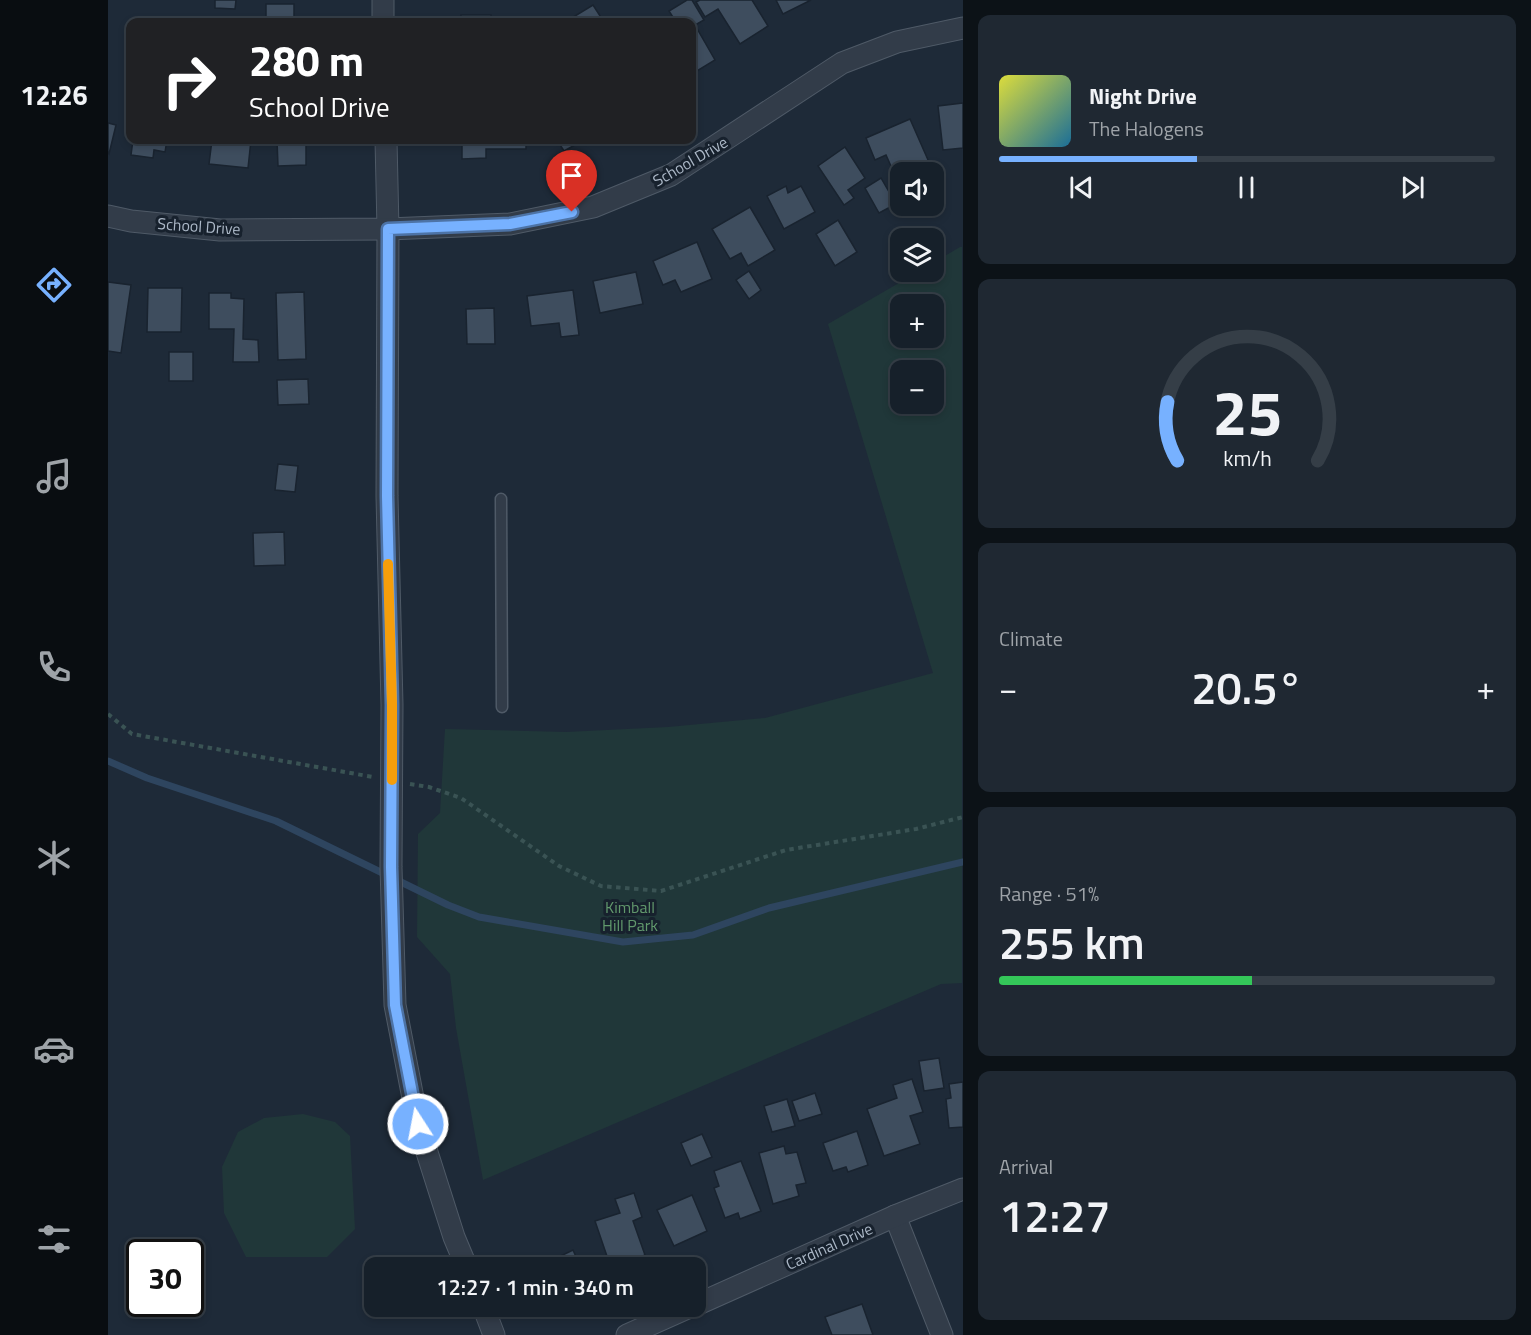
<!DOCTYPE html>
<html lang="en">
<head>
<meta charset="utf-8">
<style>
	body { margin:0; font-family:"Titillium Web",sans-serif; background:#1f2832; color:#f1f3f6; height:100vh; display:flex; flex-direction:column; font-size:22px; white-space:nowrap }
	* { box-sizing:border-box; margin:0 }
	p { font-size:20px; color:#9ea3a8 }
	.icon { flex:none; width:33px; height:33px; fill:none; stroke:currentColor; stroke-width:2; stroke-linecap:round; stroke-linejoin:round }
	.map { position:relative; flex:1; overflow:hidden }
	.sheet { display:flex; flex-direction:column; gap:15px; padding:15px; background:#0c1217; width:568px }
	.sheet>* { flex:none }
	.top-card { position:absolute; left:18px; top:18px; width:570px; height:126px; border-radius:12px; box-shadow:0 3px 9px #0003,0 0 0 2px #353e47; background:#202124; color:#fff; overflow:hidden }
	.controls { position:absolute; left:782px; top:162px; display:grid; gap:12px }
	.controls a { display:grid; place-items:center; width:54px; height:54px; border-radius:12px; background:#16202a; box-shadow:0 3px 9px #0003,0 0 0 2px #353e47; font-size:30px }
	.speed { position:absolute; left:18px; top:1239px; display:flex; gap:12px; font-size:30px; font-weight:700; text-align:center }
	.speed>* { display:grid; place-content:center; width:78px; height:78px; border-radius:50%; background:#16202a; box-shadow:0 3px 9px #0003,0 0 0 2px #353e47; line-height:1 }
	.speed .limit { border:3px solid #111; border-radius:9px; background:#fff; color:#111 }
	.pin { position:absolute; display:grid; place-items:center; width:51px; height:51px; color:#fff; margin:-62px -26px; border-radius:50% 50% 50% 0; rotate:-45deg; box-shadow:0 0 6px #0007 }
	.pin .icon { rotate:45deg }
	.me { position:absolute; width:66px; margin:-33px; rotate:349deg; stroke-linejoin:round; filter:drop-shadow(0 0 4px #0008) }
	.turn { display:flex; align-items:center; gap:21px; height:126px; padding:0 24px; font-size:27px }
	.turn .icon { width:78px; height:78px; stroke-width:2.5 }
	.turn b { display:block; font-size:42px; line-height:51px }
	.big { font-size:45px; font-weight:600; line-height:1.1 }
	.sheet .tile { flex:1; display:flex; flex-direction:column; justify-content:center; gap:9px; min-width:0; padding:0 21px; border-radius:12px; background:#1f2832 }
	.sheet .dial { align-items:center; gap:0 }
	.dial svg { height:156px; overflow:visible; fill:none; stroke:#353e47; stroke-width:7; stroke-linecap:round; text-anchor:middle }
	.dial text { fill:#f1f3f6; stroke:none }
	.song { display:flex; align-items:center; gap:18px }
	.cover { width:72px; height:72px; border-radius:9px; background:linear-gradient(135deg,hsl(60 70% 55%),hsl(200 70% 35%)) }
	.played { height:6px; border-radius:3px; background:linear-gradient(90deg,#77b1ff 40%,#353e47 40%) }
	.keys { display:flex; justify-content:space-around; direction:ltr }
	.heat { display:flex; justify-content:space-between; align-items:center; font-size:33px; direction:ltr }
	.charge { height:9px; border-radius:4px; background:linear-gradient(90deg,#34c759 51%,#353e47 0) }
	.trip { position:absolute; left:256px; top:1257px; width:342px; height:60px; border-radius:12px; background:#16202a; box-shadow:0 3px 9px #0003,0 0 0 2px #353e47; font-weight:600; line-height:60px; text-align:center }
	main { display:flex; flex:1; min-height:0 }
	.dock { display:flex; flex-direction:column; width:108px; justify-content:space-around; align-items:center; background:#090d11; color:#9ea3a8 }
	.dock .icon { width:42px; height:42px }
	.dock .on { color:#77b1ff }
	.dock b { font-size:27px; color:#f1f3f6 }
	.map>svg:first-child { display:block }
</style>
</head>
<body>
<main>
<nav class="dock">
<b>12:26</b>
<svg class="icon on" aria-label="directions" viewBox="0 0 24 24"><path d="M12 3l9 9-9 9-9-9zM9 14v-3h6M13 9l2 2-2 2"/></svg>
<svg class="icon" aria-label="music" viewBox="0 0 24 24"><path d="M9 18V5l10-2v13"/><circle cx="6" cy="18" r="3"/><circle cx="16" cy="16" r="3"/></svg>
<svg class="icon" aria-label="phone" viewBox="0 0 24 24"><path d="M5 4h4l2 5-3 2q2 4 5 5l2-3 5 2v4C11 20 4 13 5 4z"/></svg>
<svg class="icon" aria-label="climate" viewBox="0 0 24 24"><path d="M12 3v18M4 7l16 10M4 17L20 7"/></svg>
<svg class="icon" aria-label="car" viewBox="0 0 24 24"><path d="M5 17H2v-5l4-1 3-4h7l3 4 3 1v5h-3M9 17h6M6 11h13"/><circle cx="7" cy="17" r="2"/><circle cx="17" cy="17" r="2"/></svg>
<svg class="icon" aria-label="filters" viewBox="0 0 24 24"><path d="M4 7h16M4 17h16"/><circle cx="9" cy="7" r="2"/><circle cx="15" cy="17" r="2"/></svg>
</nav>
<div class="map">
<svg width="855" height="1335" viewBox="0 0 855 1335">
	<rect width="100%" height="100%" fill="#1e2a38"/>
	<!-- green -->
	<g fill="#203739" fill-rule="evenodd">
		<path d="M852 247H854V983L833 984 375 1180 348 1028 342 974 309 937 310 834 332 813 337 729 458 732 560 727 657 718 825 673 720 324 810 272H825V263ZM792 304H825V338H792ZM792 370H825V404H792Z"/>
		<polygon points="195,1114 227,1122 242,1136 247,1229 219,1257 138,1257 116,1213 114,1167 130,1132 156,1118"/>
	</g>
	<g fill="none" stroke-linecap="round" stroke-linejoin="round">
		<!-- stream -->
		<polyline stroke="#2e455f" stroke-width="7" points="0,761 39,778 168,821 340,905 371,917 515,942 585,935 661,908 855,862"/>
	</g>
	<!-- building -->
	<g fill="#3e4d5e" stroke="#19232f" stroke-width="1.5">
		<polygon points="107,0 128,0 127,9 107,8"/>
		<polygon points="579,0 584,0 596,20 587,25 607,60 584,74 584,22 568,22 561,11"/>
		<polygon points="592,0 644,0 660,26 632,44 610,9 597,17 588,2"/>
		<polygon points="668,0 703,0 675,14"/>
		<rect x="158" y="4" width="28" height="18"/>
		<polygon points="485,5 496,22 464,22 462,19"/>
		<rect x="353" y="15" width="30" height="7"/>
		<polygon points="855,103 855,148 835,150 830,106"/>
		<polygon points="802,119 824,169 817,172 792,172 791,184 778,155 767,160 758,138"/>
		<polygon points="0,123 8,125 1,154 0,153"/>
		<polygon points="25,140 59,140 57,152 46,150 45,158 23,155"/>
		<polygon points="104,140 143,140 140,168 101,164"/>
		<polygon points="169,140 198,140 198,165 170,166"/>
		<polygon points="354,140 418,140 418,149 378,149 378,158 354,159"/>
		<polygon points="449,140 476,140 456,151"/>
		<polygon points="737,147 757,178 740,190 746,198 736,205 710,166"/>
		<polygon points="773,178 788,204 771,213 757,188"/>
		<polygon points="678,186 680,193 693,186 707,212 676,229 659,196"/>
		<polygon points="642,207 667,250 640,266 633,253 622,259 604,229"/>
		<polygon points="730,220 749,252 727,266 708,234"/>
		<polygon points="589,242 604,279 573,292 567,280 555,285 545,261"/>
		<polygon points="641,271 653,290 641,299 628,280"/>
		<polygon points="528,272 535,304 492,313 485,281"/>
		<polygon points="0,282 23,285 13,353 0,351"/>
		<polygon points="40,288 74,288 73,332 39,332"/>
		<polygon points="465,290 471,335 453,337 451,323 423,326 419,296"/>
		<polygon points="196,292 198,359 170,360 168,293"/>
		<polygon points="101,293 123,293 123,298 136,299 135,339 150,340 151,362 125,362 126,329 101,329"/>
		<polygon points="386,308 387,344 359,344 358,309"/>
		<rect x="61" y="352" width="24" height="29"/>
		<polygon points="200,379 201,404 170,405 169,380"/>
		<polygon points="170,464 190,466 187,492 167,490"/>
		<polygon points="176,532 177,565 146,566 145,533"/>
		<polygon points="831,1058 836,1088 816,1091 811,1061"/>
		<polygon points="804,1079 815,1112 802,1116 812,1144 776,1156 759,1109 789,1098 785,1085"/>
		<polygon points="855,1082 855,1127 841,1128 838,1099 843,1098 841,1084"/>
		<polygon points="707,1093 714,1114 691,1121 684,1101"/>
		<polygon points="679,1099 687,1126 664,1132 656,1106"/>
		<polygon points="749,1131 760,1165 740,1172 738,1167 725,1171 715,1143"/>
		<polygon points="594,1134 604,1157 583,1166 573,1143"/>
		<polygon points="676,1146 678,1154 689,1152 698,1183 688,1185 691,1196 665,1204 651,1153"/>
		<polygon points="633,1161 653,1211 632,1219 630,1213 617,1218 606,1188 611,1186 606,1171"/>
		<polygon points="526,1193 534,1217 525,1221 537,1255 526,1259 529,1268 503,1268 487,1221 512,1213 507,1199"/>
		<polygon points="584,1195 599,1231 566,1246 549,1210"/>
		<polygon points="465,1250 473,1268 438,1268 436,1264"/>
		<polygon points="754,1304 765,1335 724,1335 717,1317"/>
	</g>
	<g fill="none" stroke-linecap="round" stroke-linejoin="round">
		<defs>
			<polyline id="lane" points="393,499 394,707"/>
			<g id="street">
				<polyline points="275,0 275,22"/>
				<polyline points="278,140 280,229 279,496 284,705 283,867 287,1005 310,1124 346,1237 359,1268"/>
				<polyline points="0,216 23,221 112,230 280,229 402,224 485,207 563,175 734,63 789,42 855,28"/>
				<polyline points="787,1216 834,1335"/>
				<polyline points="588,1305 787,1216 855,1189"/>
				<polyline points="375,1306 386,1335"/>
				<polyline points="519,1335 584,1306"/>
			</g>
		</defs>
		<!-- lane casing -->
		<use href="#lane" stroke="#4f5a67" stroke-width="13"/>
		<!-- street casing -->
		<use href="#street" stroke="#4f5a67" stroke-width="23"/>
		<!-- path -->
		<g stroke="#3a5354" stroke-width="4" stroke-dasharray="4.5 4.5" stroke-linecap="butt">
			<polyline points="0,714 24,734 265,777"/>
			<polyline points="302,784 321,787 353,798 451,866 493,886 553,891 678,850 808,829 855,817"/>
		</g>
		<!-- lane -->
		<use href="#lane" stroke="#323c49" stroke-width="10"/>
		<!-- street -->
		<use href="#street" stroke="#323c49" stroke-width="21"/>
	</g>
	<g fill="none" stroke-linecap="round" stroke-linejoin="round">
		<defs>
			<polyline id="route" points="310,1124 287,1005 283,867 284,705 279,496 280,229 402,224 464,212"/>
		</defs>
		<!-- route casing -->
		<use href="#route" stroke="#4d73a6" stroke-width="15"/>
		<!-- route -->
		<use href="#route" stroke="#77b1ff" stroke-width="10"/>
		<!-- slow -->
		<polyline stroke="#f59e0b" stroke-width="10" points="280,564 284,705 284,780"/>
	</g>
	<g text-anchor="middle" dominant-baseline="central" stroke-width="6" stroke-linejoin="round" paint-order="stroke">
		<!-- street labels -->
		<g font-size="16" fill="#abb7c6" stroke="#17212d">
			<text transform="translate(582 161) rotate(-30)">School Drive</text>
			<text transform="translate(91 226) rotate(4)">School Drive</text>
			<text transform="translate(721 1246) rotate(-24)">Cardinal Drive</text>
		</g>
		<!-- park labels -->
		<g font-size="16" fill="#61986c" stroke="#17212d">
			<text x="522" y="907">Kimball<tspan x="522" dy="18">Hill Park</tspan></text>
		</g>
	</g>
</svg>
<div class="controls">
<a><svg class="icon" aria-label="sound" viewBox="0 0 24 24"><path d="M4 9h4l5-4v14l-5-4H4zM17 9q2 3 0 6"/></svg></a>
<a><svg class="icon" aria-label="layers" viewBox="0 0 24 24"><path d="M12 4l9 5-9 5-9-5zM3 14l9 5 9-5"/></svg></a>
<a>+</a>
<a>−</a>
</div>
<div class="speed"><div class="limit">30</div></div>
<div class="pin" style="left:464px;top:212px;background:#d93025"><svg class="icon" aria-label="arrive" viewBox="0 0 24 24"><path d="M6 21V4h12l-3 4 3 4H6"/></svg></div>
<svg class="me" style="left:310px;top:1124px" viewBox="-20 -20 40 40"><circle r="17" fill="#77b1ff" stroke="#fff" stroke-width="3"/><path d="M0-11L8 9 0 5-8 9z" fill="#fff"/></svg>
<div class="trip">12:27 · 1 min · 340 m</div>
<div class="top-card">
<div class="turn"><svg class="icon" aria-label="right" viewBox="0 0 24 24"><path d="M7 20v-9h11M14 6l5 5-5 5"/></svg><div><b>280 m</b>School Drive</div></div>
</div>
</div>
<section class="sheet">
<div class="tile">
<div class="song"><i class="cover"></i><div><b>Night Drive</b><p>The Halogens</p></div></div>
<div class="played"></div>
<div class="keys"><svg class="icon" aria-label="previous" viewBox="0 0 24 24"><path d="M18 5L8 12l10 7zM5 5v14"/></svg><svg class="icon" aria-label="pause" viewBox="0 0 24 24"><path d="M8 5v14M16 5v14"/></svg><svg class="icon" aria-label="next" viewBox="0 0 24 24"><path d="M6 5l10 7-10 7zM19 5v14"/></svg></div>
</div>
<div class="tile dial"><svg viewBox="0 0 100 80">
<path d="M14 69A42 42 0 1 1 86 69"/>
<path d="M14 69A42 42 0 0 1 9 39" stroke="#77b1ff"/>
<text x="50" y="56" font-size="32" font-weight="700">25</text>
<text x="50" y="72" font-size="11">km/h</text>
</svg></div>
<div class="tile"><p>Climate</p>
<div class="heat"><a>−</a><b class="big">20.5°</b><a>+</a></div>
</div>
<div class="tile"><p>Range · 51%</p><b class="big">255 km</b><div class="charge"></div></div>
<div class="tile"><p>Arrival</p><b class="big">12:27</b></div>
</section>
</main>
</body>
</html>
